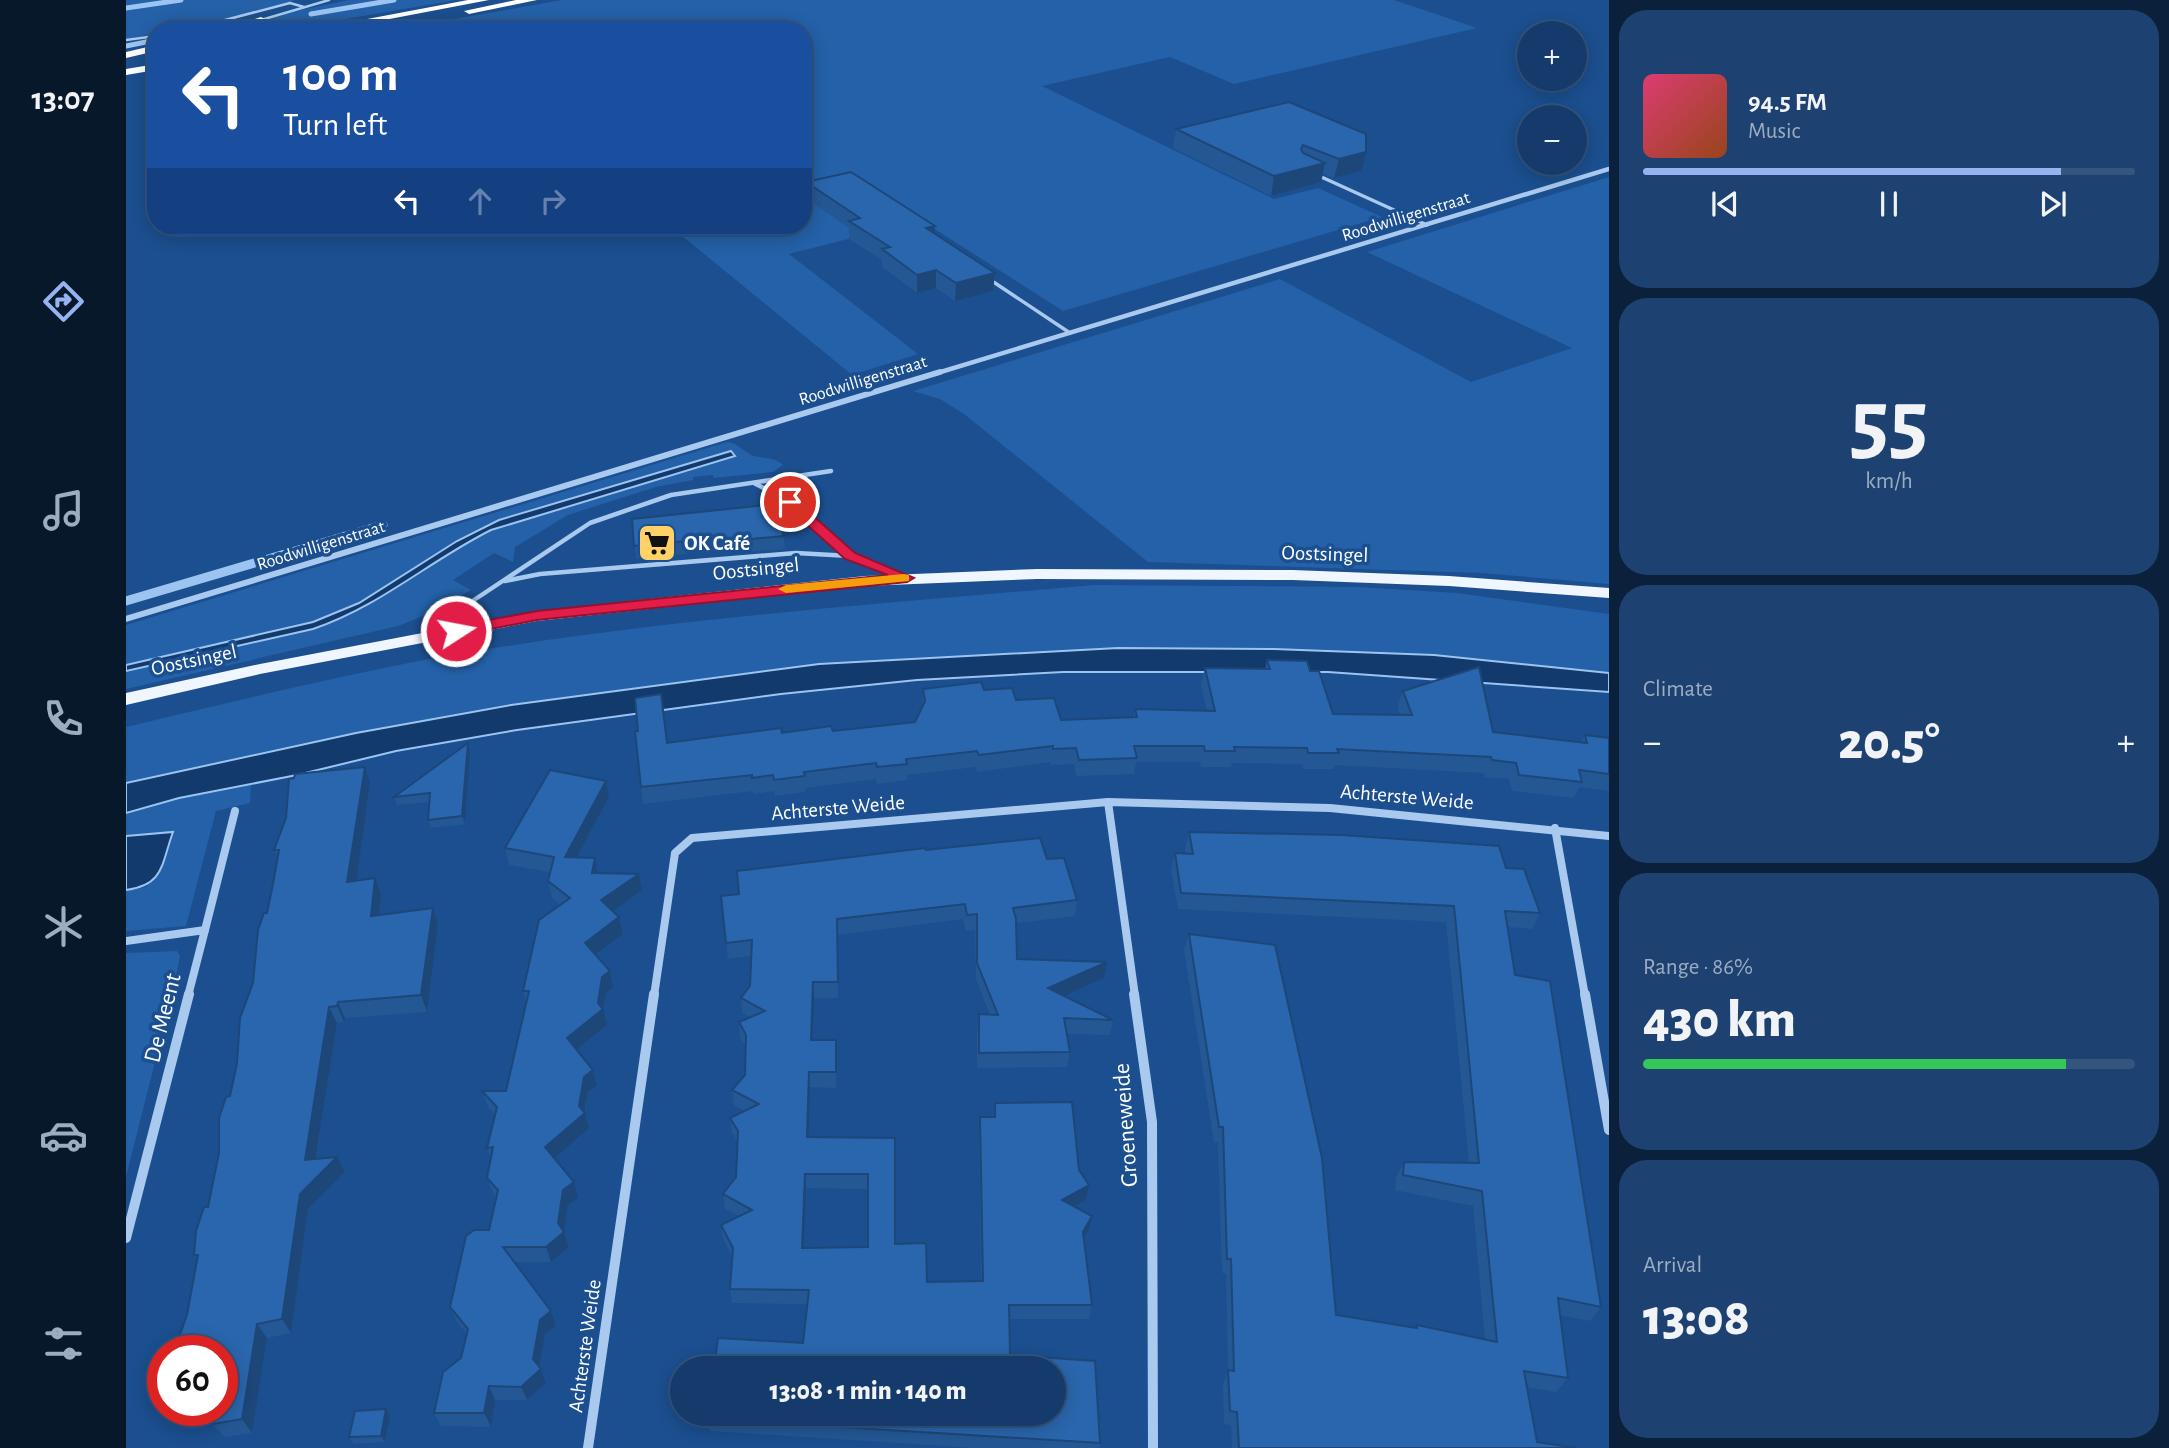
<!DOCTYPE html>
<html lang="en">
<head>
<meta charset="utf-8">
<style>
	body { margin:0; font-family:"Alegreya Sans",sans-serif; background:#1d4271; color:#f1f3f6; height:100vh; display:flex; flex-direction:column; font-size:26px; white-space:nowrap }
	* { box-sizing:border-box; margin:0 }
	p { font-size:23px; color:#9dadc1 }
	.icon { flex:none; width:38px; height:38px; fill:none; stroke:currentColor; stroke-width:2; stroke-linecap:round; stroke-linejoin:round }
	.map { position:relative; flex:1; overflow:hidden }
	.panel { display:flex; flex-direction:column; gap:10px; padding:10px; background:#0b203b; width:560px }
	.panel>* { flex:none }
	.banner { position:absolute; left:21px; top:21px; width:665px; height:214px; border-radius:28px; box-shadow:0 4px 18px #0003,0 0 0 2px #33557e; background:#1a4fa0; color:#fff; overflow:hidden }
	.buttons { position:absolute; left:1391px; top:21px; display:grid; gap:14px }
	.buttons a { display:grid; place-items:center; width:70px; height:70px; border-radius:50%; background:#143b6b; box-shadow:0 4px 18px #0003,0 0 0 2px #33557e; font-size:35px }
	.speed { position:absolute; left:21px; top:1335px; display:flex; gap:14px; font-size:35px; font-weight:700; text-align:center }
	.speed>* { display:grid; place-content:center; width:91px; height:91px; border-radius:50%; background:#143b6b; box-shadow:0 4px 18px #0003,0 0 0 2px #33557e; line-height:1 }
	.speed .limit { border:10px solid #d22; background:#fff; color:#111 }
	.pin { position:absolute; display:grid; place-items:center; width:60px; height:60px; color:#fff; margin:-30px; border:4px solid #fff; border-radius:50%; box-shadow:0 2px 7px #0007 }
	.me { position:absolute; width:77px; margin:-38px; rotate:79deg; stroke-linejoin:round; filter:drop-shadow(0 0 5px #0008) }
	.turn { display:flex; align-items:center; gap:24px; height:147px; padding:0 21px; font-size:32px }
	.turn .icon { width:91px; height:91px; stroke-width:2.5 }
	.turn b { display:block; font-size:49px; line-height:60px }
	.lanes { display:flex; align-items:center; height:66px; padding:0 21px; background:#0003; justify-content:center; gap:35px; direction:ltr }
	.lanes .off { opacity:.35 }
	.big { font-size:52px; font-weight:800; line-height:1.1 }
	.panel .widget { flex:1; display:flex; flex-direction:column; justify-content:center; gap:10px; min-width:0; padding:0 24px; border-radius:28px; background:#1d4271 }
	.panel .dial { align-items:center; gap:0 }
	.dial b { font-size:91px; line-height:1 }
	.song { display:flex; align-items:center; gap:21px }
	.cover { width:84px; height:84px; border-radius:10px; background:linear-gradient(135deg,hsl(340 70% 55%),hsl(20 70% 35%)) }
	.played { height:7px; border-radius:4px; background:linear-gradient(90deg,#95b2f1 85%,#33557e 85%) }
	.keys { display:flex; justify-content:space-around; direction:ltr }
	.heat { display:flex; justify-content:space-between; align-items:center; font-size:38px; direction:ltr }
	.charge { height:10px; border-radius:5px; background:linear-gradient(90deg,#34c759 86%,#33557e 0) }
	.trip { position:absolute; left:544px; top:1356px; width:396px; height:70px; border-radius:35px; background:#143b6b; box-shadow:0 4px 18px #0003,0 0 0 2px #33557e; font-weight:800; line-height:70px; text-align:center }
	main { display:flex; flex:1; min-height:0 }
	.menu { display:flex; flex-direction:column; width:126px; justify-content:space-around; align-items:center; background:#08182b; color:#9dadc1 }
	.menu .icon { width:49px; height:49px }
	.menu .current { color:#95b2f1 }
	.menu b { font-size:32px; color:#f1f3f6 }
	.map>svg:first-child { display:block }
</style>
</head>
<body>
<main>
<nav class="menu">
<b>13:07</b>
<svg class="icon current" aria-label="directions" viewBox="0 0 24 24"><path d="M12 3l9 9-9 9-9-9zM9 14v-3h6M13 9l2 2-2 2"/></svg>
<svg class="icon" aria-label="music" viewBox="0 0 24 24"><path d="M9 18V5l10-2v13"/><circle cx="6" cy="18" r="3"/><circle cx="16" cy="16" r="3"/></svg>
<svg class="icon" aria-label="phone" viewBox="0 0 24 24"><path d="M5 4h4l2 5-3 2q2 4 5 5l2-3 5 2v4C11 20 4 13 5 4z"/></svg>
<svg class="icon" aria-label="climate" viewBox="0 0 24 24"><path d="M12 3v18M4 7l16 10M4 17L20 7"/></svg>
<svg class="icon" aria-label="car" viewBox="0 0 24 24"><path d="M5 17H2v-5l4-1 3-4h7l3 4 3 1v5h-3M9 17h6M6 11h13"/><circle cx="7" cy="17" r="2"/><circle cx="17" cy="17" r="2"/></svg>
<svg class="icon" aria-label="filters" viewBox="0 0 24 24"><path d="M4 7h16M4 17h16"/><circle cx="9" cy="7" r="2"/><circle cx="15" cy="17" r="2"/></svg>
</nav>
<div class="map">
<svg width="1483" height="1448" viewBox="0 0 1483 1448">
	<rect width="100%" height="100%" fill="#1b4f8f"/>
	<!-- green -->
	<g fill="#2461a8">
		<path d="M0 0H169C124 15 77 30 30 30V34L0 39Z"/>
		<polygon points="223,0 330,0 156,30 108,30 170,11"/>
		<polygon points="436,0 1268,0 1351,28 1108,84 1044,57 916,86 1148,199 1192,188 1256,217 937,311 740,185 734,236 663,254 792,354 726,375 544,226 677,226 677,30 267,30"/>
		<polygon points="1483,177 1483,584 1355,573 1022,562 838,414 814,399 787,391 1154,279 1345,382 1446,348 1241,252"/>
		<path d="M601 442C613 443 617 452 628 456 639 459 649 457 657 465L647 472 588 478 587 475 567 477V480L530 487 442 515 389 547 387 562 368 553 327 580 345 590 302 614 272 626 0 689V625Z"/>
		<path d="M968 585 1233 587 1331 593 1483 614V673L1308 655 1148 649 992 648 693 664 385 705 230 733 0 783V727C129 697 257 664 388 645 580 616 775 602 968 585Z"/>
		<polygon points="125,783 124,803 90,811 60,926 0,931 0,890 20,887 46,833 0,836 0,813 53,798"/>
		<polygon points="51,951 54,956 48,987 0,1177 0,953"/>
	</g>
	<!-- water -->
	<g fill="#123a6d" stroke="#9cc4f0" stroke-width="2">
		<path d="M605 451 609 456 365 530C303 561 253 607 187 629L0 671V665L187 622 233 603 331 541 373 520Z"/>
		<polygon points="992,648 1148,649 1308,655 1483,673 1483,692 1202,672 937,672 791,680 655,694 391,730 270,751 171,775 53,798 0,813 0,783 230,733 385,705 693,664"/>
		<path d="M47 832C35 865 38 885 0 890V836Z"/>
	</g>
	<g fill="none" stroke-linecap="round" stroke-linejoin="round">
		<!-- stream-far1 -->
		<g stroke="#9cc4f0" stroke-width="5">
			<polyline points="0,8 55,0"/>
			<polyline points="185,14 268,0"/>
			<polyline points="0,46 30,40"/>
		</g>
		<!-- stream -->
		<polyline stroke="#9cc4f0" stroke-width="9" points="0,601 257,525"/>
		<!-- lane-far2 -->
		<g stroke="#a9c9ee" stroke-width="2.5">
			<polyline points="135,20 203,0"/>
			<polyline points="61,30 164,3 178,7"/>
			<polyline points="0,40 30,36"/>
		</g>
		<!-- lane-far1 -->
		<g stroke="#a9c9ee" stroke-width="3.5">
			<polyline points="1191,175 1301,225"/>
			<polyline points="863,279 944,333"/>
		</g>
		<!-- lane -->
		<g stroke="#a9c9ee" stroke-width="4.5">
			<polyline points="628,483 664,502 724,556 778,577"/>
			<polyline points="379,581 414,574 670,553 724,556"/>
			<polyline points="305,634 348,600 464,523 545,495 705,471"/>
		</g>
		<!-- street-far3 -->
		<polyline stroke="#a9c9ee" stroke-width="4.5" points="808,374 1483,169"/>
		<!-- street-far2 -->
		<polyline stroke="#a9c9ee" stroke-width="6" points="0,619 814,372"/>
		<!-- street-far1 -->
		<g stroke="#a9c9ee" stroke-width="8">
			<polyline points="982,802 1009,996"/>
			<polyline points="1429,828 1459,996"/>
			<polyline points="79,930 109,811"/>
			<polyline points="0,941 79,930 62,996"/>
			<polyline points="528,996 549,853 566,838 982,802 1204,808 1483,836"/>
		</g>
		<!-- street -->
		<g stroke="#a9c9ee" stroke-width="10">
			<polyline points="1008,994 1026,1122 1027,1448"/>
			<polyline points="1459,994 1483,1130"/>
			<polyline points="0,1238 63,994"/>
			<polyline points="462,1448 528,994"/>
		</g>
		<!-- primary -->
		<polygon fill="#f0f6ff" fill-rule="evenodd" points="911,569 1167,570 1323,576 1483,588 1483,598 1323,586 1167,580 911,579 739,586 411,621 134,674 0,705 0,693 134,664 411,611 739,576"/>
		<!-- highway -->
		<g fill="#fff" fill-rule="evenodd">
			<polygon points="342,0 363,0 206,30 183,30"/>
			<polygon points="390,0 411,0 343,14 338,11"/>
			<polygon points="135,17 140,20 138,22 112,30 96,30"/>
			<polygon points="30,45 30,51 0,58 0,52"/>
			<polygon points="30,64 30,70 0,75 0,69"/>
		</g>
	</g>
	<!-- wall -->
	<g fill="#245895" fill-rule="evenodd">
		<polygon points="1163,102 1236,171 1208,178 1197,174 1195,182 1145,196 1047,148 1050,129"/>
		<polygon points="680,182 809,233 869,273 867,291 829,301 810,288 791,293 756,267 756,260 723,239 723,228 681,199"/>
		<polygon points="506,519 658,536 659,549 594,554 593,550 510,559"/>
		<polygon points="1141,660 1184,671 1207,714 1274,715 1271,707 1277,691 1367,732 1455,742 1459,735 1483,738 1483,791 1453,787 1448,798 1386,791 1383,779 1359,777 1358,773 1209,765 1207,769 1177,769 1176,764 1106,763 1105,767 1075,767 1074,762 1010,762 1008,774 950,776 948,764 925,765 925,762 851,772 850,767 781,775 781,780 751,784 750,779 679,788 679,792 649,796 648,791 628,794 627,791 517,804 515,787 656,733 707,731 789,722 796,707 797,689 858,690 890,700 935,720 1007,718 1009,709 1081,711 1075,684 1079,668 1139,669"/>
		<polygon points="344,752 339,824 305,828 302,820 304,802 271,805 268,797"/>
		<polygon points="239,767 244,783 230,880 249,878 255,894 253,915 307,908 312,925 301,1012 219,1018 218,1022 211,1023 190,1159 211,1157 219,1172 182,1209 165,1333 141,1338 126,1433 98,1437 87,1424 89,1414 54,1420 45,1410 96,1410 61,1315 71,1260 68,1255 82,1207 147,884 152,858 148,850 160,818"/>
		<polygon points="480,781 483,797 451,858 469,858 472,873 513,874 516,890 487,911 493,917 497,934 469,955 484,971 487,987 480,993 477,1009 481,1025 450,1050 467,1070 471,1086 462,1092 459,1112 463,1128 428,1158 448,1182 452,1198 442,1205 438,1231 443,1247 425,1262 388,1262 425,1311 430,1326 419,1334 414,1367 420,1383 401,1400 369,1400 365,1427 315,1426 308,1413 335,1358 341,1334 331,1322 324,1307 363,1230 370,1197 367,1193 361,1178 365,1159 361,1148 369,1115 362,1107 356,1091 380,1091 400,1002 397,991 435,905 426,898 422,881 424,872 383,865 379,848"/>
		<polygon points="1063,832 1380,868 1414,913 1406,929 1382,927 1389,975 1475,1307 1464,1321 1434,1315 1442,1378 1430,1392 1401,1387 1411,1442 1451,1448 1106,1448 1105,1425 1098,1424 1097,1384 1102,1371 1100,1274 1096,1273 1092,1142 1088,1142 1058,950 1063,934 1210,1315 1289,1328 1291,1325 1359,1340 1347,1206 1269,1190 1270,1177 1278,1162 1343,1163 1320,922 1052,909 1045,869 1049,853 1060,853 1059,848"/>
		<path d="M800 850 921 859 951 900 949 916 890 923 891 959 978 978 938 996 987 1020 984 1035 941 1034 944 1052 941 1067 851 1068V1030L853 1014 864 1015 850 979 849 930 840 931 837 919 711 935 712 998H688L686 1040 710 1055V1088L684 1087 682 1137 769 1138V1244L801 1282 855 1281 853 1132 854 1117H867L869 1103 953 1170 960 1200 948 1206 966 1216 963 1230 958 1240 966 1305 963 1319H883L884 1355 974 1443 973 1448H849L584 1431 581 1419 677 1343 681 1304 606 1303 604 1289 607 1257 597 1239 595 1225 613 1216 599 1209 597 1194 610 1177 612 1142 606 1133 604 1118 619 1111 608 1105 606 1090 619 1075 620 1047 614 1038 613 1022 624 1017 616 1013 615 998 624 986 625 956 602 959 595 896 613 894ZM680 1188 742 1189V1247L677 1248Z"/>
		<polygon points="264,1416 259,1442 228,1444 223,1437"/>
	</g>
	<!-- shaded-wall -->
	<g fill="#1d4779">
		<polygon points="1240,152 1236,171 1208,178 1213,159"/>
		<polygon points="1199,163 1195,182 1145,196 1148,176"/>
		<polygon points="809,226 808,243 800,228"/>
		<polygon points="810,270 810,288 791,293 791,275"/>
		<polygon points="869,273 867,291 829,301 830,283"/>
		<polygon points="342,743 344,752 339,824 336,816"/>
		<polygon points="239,767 244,783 228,898 221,882"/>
		<polygon points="480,781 483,797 442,874 439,857"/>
		<polygon points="469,858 472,875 466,873"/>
		<polygon points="513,874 516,890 479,917 475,900"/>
		<polygon points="249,878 255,894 251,933 245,916"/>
		<polygon points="307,908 312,925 301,1012 295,995"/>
		<polygon points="493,917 497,934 462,960 459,943"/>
		<polygon points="981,962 978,978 920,1004 922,988"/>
		<polygon points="484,971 487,987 480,993 477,1009 481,1025 445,1054 441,1038 472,1003 476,977"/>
		<polygon points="687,982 688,998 686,1055 685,1040"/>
		<polygon points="212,1002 219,1018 218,1022 211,1006"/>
		<polygon points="203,1007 211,1023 187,1175 179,1160"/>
		<polygon points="467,1070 471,1086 462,1092 458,1113 459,1113 463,1128 423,1163 419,1147 453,1106 458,1077"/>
		<polygon points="683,1072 684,1087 682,1152 681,1137"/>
		<polygon points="211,1157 219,1172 182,1209 165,1333 156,1319 174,1194"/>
		<polygon points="679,1174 680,1188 677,1262 676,1248"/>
		<polygon points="448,1182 452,1198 442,1205 438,1232 443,1247 425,1262 420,1247 432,1223 437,1190"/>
		<polygon points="963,1185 960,1200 933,1214 936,1200"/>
		<polygon points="966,1216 963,1230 953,1247 957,1232"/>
		<polygon points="425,1311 430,1326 419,1334 413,1370 415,1369 420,1383 401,1400 395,1387 407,1359 414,1320"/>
		<polygon points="131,1324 141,1338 126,1433 116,1419"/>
		<polygon points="363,1386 369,1400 365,1427 358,1413"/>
		<polygon points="260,1409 264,1416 259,1442 255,1436"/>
	</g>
	<!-- building -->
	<g fill="#2a66ad" stroke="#1d4779" stroke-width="2" fill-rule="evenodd">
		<polygon points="1163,102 1240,134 1240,152 1213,159 1177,145 1175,149 1177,153 1199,163 1148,176 1050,129"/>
		<polygon points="725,172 809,226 800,228 869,273 830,283 810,270 791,275 756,249 764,247 723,221 734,218 680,182"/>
		<polygon points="650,504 658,536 593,542 592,538 508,546 506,519"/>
		<polygon points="1141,660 1181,661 1184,671 1193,671 1207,714 1286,715 1277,691 1353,667 1367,732 1461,743 1459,735 1483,738 1483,774 1453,770 1456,782 1393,775 1390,763 1366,760 1365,757 1211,749 1213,753 1182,753 1181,748 1108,747 1109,751 1079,751 1078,746 1008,746 1011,758 953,760 950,748 927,749 927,746 853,755 851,751 780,759 781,764 751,767 750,763 678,772 679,776 648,780 647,775 626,778 626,775 515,787 509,731 512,731 509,698 535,694 541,743 655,728 656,733 705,726 707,731 789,722 799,701 797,689 855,682 858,690 886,688 890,700 928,698 935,720 1011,717 1009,709 1089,711 1079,668 1144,669"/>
		<polygon points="342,743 336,816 302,820 304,793 268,797"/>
		<polygon points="239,767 221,882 249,878 245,916 307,908 295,995 212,1002 211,1006 203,1007 179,1160 211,1157 174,1194 156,1319 131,1324 116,1419 87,1424 90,1410 96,1410 96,1351 48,1351 61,1315 72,1255 68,1255 70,1231 78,1207 82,1207 93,1153 93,1118 100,1097 104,1096 111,1063 114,1018 127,983 132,930 138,913 141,913 147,884 153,850 148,850 160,818 163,779 168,778 169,774"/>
		<polygon points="424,770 480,781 439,857 469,858 466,873 513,874 475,900 493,917 459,943 484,971 476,977 472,1003 477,1009 441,1038 467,1070 458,1077 453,1106 459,1113 419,1147 448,1182 437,1190 432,1223 438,1232 420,1247 377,1247 425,1311 414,1320 407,1359 415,1369 395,1387 363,1386 358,1413 308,1413 317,1372 335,1358 342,1329 324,1307 340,1236 348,1230 363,1230 372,1190 361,1178 367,1147 361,1148 371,1107 356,1091 380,1091 403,991 397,991 413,920 444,898 422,881 428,857 379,848"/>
		<polygon points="1063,832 1216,835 1373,846 1380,868 1398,869 1414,913 1379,911 1389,975 1424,981 1475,1307 1432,1298 1442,1378 1398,1371 1411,1442 1451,1448 1113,1448 1111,1412 1104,1411 1102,1370 1108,1371 1105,1259 1101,1259 1097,1127 1093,1127 1063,934 1149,945 1196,1158 1210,1315 1291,1328 1291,1325 1371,1342 1356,1191 1277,1175 1278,1162 1353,1163 1328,906 1055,893 1049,853 1067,854"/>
		<path d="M914 838 921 859 938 858 951 900 887 908 890 919 891 959 981 962 922 988 987 1020 938 1018 944 1052 853 1053V1014L872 1015 851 963V914L841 915 839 904 711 919 712 982H687L685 1040H710V1072H683L681 1137 769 1138V1244L800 1243 801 1282 857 1281 854 1117H869V1103L946 1102 953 1170 963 1185 936 1200 966 1216 957 1232 966 1305H883L884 1355 969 1361 974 1443 581 1419 582 1414H928V1368H588L592 1338 677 1343 683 1290 604 1289 607 1248 595 1225 626 1210 597 1194 610 1177 612 1131 604 1118 633 1104 606 1090 619 1075 620 1035 613 1022 639 1011 615 998 624 986 626 940 600 943 595 896 613 894 611 871 799 848 800 850ZM679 1174H742V1247L676 1248Z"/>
		<polygon points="260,1409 255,1436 223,1437 229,1411"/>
	</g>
	<!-- route -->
	<polygon fill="#e11d48" stroke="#92132f" stroke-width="2" points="664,498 668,499 729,553 788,578 781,582 411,620 330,636 322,631 330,626 411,611 762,575 719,559 659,505 657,502"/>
	<!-- slow -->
	<polygon fill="#f59e0b" points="778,574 783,575 783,581 660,593 652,589 660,585"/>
	<!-- icons -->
	<defs>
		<symbol id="supermarket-square" viewBox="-11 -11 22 22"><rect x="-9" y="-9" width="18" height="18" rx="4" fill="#ffd166" stroke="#1b4f8f"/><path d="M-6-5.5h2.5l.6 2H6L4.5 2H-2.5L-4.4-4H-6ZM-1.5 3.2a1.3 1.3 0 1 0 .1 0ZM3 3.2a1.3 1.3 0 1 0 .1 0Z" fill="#111"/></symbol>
	</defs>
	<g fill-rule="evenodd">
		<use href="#supermarket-square" x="509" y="521" width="44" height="44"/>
	</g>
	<g text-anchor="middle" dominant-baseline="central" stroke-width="7" stroke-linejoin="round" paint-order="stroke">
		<!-- far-street labels -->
		<g font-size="18" fill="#fff" stroke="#1b4f8f">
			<text transform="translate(1280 217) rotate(-17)">Roodwilligenstraat</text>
			<text transform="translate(737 381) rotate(-17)">Roodwilligenstraat</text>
			<text transform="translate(195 546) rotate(-17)">Roodwilligenstraat</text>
		</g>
		<!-- poi labels -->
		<g font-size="21" font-weight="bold" fill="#fff" stroke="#1b4f8f" text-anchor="start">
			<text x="558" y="543">OK Café</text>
		</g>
		<!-- street labels -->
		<g font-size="21" fill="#fff" stroke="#1b4f8f">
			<text transform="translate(1199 554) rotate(2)">Oostsingel</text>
			<text transform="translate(630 569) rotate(-6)">Oostsingel</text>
			<text transform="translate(68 660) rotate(-12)">Oostsingel</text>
			<text transform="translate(1281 797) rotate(5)">Achterste Weide</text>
			<text transform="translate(712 808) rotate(-5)">Achterste Weide</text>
			<text transform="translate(459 1346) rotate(-82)">Achterste Weide</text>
		</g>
		<!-- near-street labels -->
		<g font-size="24" fill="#fff" stroke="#1b4f8f">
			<text transform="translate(37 1018) rotate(-76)">De Meent</text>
			<text transform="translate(1000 1125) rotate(-94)">Groeneweide</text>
		</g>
	</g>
</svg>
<div class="buttons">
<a>+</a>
<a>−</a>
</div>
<div class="speed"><div class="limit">60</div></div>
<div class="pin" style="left:664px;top:502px;background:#d93025"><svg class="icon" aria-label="arrive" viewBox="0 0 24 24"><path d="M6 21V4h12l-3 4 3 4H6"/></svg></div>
<svg class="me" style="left:330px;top:631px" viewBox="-20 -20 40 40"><circle r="17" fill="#e11d48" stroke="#fff" stroke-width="3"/><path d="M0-11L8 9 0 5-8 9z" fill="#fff"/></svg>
<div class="trip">13:08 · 1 min · 140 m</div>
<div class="banner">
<div class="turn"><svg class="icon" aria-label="left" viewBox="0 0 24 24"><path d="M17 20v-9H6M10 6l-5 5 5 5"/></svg><div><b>100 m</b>Turn left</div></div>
<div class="lanes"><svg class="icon" aria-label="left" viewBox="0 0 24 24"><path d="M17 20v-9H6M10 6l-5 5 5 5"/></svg><svg class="icon off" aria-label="ahead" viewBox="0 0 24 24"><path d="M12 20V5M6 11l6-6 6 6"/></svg><svg class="icon off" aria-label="right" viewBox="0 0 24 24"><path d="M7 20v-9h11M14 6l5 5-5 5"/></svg></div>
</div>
</div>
<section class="panel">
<div class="widget">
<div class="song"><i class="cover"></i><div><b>94.5 FM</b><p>Music</p></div></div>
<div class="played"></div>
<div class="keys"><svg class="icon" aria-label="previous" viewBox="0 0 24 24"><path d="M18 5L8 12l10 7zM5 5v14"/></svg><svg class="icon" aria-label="pause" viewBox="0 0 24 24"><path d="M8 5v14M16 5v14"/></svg><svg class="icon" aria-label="next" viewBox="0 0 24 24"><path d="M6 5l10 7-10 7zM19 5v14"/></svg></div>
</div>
<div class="widget dial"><b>55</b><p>km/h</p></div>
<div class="widget"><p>Climate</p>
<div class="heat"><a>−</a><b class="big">20.5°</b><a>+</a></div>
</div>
<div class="widget"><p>Range · 86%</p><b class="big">430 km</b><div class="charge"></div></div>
<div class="widget"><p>Arrival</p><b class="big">13:08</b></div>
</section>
</main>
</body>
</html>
